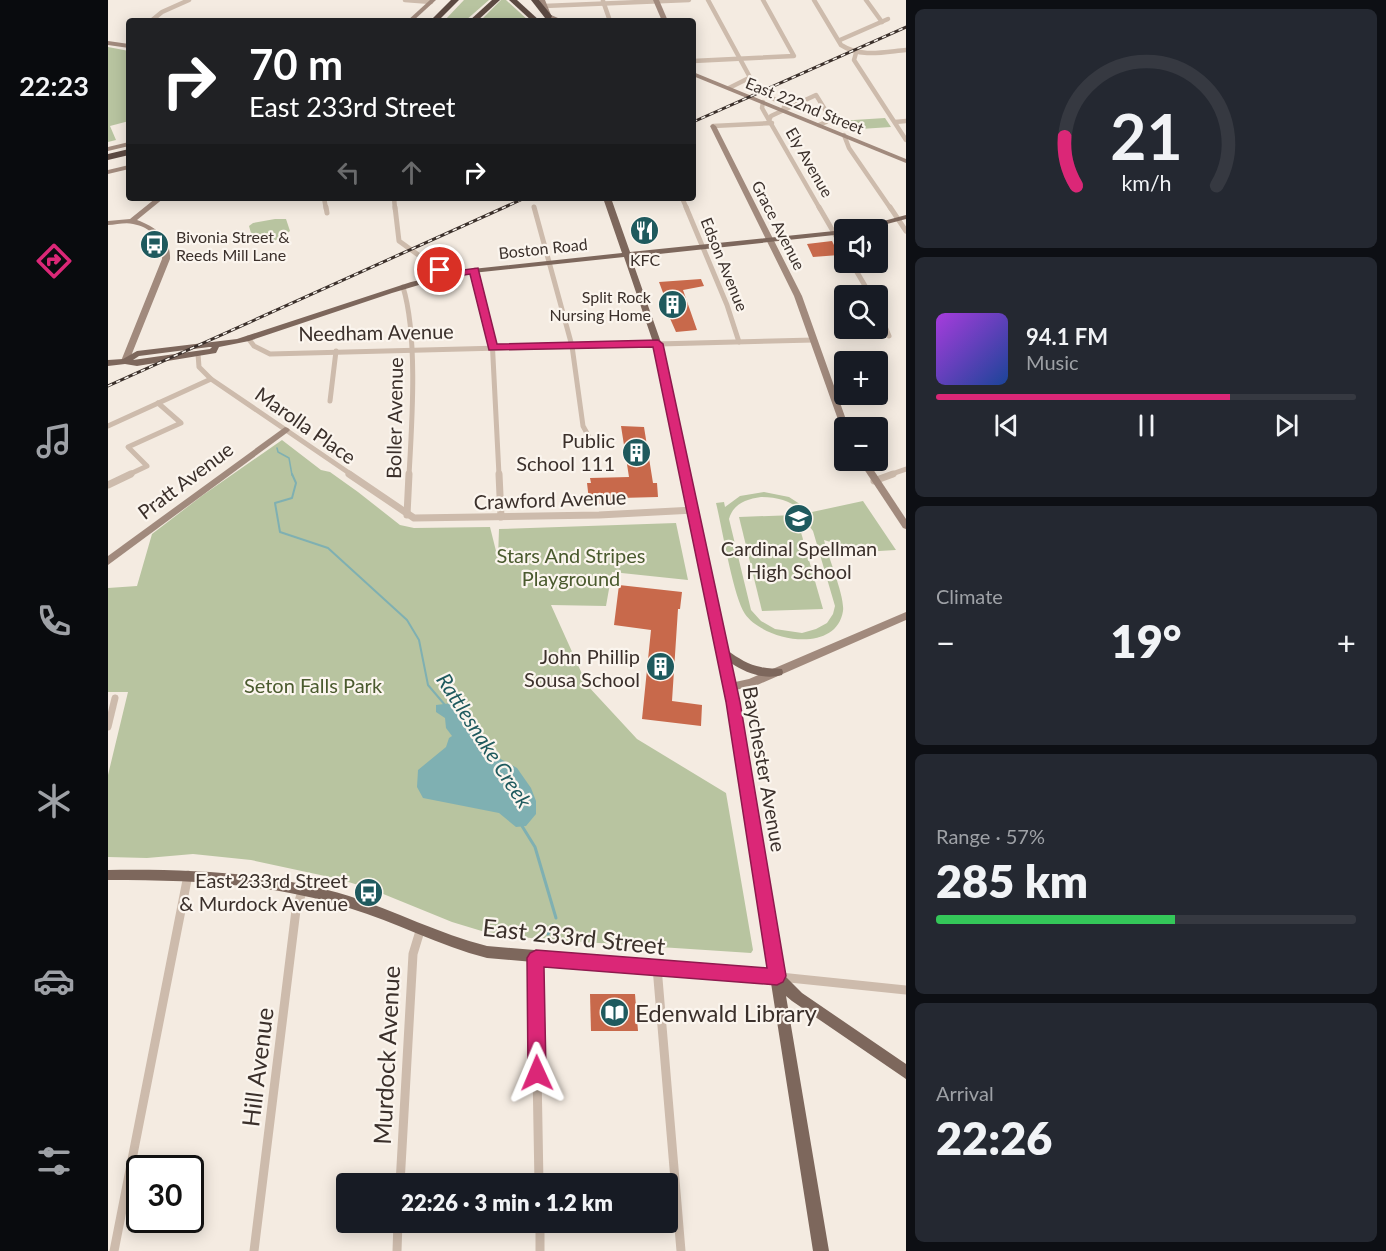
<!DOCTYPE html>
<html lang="en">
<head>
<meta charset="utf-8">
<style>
	body { margin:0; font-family:Lato,sans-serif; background:#242831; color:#f1f3f6; height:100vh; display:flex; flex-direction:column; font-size:22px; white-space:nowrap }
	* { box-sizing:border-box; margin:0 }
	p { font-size:20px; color:#9ea1a6 }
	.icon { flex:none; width:33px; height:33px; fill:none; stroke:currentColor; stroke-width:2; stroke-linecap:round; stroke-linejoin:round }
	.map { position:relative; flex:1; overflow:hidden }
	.side { display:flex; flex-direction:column; gap:9px; padding:9px; background:#0d0f14; width:480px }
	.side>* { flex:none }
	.hud { position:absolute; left:18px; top:18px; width:570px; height:183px; border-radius:6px; box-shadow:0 3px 15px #0003; background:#202124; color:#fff; overflow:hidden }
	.controls { position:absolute; left:726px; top:219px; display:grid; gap:12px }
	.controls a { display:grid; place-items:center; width:54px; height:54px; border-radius:6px; background:#171b24; box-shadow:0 3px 15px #0003; font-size:30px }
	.speed { position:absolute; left:18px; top:1155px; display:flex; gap:12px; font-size:30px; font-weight:700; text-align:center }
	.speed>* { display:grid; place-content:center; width:78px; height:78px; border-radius:50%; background:#171b24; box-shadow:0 3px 15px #0003; line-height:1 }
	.speed .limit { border:3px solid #111; border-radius:9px; background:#fff; color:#111 }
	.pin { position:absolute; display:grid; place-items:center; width:51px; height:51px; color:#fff; margin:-26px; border:3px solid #fff; border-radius:50%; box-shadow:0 2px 6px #0007 }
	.me { position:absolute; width:66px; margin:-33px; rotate:359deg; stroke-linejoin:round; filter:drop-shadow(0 0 4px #0008) }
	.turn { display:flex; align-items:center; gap:21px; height:126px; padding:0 24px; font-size:27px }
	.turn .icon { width:78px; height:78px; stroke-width:2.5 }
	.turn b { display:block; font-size:42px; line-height:51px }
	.lanes { display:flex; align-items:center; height:57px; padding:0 24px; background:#0003; justify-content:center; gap:30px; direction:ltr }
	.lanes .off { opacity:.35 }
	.big { font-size:45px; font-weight:800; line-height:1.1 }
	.side .tile { flex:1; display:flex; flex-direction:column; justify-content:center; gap:9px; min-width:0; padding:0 21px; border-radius:9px; background:#242831 }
	.side .dial { align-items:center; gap:0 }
	.dial svg { height:156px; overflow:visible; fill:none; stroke:#363941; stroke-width:7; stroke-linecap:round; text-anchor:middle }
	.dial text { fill:#f1f3f6; stroke:none }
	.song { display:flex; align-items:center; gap:18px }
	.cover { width:72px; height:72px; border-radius:9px; background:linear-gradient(135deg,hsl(280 70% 55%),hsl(220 70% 35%)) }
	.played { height:6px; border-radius:3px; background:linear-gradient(90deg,#db2777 70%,#363941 70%) }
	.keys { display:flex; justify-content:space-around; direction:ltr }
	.heat { display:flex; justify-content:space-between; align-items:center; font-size:33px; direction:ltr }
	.charge { height:9px; border-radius:4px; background:linear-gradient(90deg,#34c759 57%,#363941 0) }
	.trip { position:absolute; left:228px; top:1173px; width:342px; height:60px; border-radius:6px; background:#171b24; box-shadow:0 3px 15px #0003; font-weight:800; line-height:60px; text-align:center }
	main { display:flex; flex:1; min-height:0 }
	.menu { display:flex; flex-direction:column; width:108px; justify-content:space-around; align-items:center; background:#090b0e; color:#9ea1a6 }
	.menu .icon { width:42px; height:42px }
	.menu .current { color:#db2777 }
	.menu b { font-size:27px; color:#f1f3f6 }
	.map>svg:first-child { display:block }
</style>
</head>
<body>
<main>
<nav class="menu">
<b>22:23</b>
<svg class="icon current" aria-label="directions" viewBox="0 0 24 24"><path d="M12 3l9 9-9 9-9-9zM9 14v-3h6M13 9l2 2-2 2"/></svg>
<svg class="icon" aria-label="music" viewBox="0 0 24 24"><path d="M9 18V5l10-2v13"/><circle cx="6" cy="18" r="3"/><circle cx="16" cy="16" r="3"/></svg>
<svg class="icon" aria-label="phone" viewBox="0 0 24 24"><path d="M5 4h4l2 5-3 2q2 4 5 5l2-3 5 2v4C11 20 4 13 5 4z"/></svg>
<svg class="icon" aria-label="climate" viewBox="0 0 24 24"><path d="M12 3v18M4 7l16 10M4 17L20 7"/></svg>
<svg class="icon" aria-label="car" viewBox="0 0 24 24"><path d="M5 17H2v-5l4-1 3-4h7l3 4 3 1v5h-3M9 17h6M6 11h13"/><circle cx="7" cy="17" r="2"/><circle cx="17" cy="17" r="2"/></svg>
<svg class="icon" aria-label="filters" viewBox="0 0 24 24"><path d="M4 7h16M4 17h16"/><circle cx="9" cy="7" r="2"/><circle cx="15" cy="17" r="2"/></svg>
</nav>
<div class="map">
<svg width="798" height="1251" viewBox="0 0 798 1251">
	<rect width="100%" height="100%" fill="#f4ebe1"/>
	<!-- green -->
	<g fill="#b8c4a0" fill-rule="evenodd">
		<polygon points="356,0 381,0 357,21 336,21"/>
		<polygon points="393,0 398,0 421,21 372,21"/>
		<polygon points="0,47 21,51 21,121 2,126 8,140 0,142"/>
		<polygon points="777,118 783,127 737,130 730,121"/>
		<path d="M167 219H178L182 231C169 242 161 244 145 240L141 226 145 223Z"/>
		<polygon points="174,440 213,470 222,472 250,492 292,525 306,528 382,527 390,559 391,529 568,523 580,580 504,572 498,606 443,605 479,685 529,739 618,793 645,950 643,953 430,939 377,932 344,922 263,889 231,879 143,860 85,854 39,858 0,857 0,775 20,692 0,692 0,588 29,586 44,534 95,495"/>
		<path d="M656 492 681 497 704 512 755 501 788 550 754 552 716 540C720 557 737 596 735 611 728 655 656 641 637 614 625 596 614 527 608 503L616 502 617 507 632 496ZM653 497C670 497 684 501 696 513L692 514 705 531 727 606 725 614 719 623 708 629 694 633 667 629 653 621 643 610 621 519C625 504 638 499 653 497Z"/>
		<polygon points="688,515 715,609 654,611 631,517"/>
	</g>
	<!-- water -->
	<polygon fill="#7fb0b2" points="344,703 358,715 378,751 409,768 423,788 428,801 428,814 418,826 408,827 391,813 315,798 309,787 310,770 338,747 341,738 344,736 338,728 337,718 328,712 328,705"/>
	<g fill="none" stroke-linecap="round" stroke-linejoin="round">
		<!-- stream-far2 -->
		<polyline stroke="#7fb0b2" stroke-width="1.5" points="169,448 170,452 181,458 184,475"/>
		<!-- stream-far1 -->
		<polyline stroke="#7fb0b2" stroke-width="2" points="184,474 188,483 184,498 167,503 172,532 220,548 299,620 311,640 320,685 337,705"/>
		<!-- stream -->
		<g stroke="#7fb0b2" stroke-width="3">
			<polyline points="414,826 427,847 448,918"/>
			<polyline points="440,934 445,925"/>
		</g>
	</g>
	<!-- building -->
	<g fill="#c8694b">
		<polygon points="724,241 731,255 705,257 699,244"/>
		<polygon points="593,279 596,286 575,290 589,330 568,332 553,298 557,298 551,282"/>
		<polygon points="513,426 536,427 545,483 549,483 550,497 512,498 512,504 485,504 485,499 481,500 479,483 483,483 482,478 521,477"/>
		<polygon points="511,585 574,592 572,609 570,609 564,701 594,705 593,726 534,719 543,630 506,625"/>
		<polygon points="482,994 527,994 530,1031 483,1031"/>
	</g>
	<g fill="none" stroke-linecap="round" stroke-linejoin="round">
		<!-- street-far3 -->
		<g stroke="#cdbbac" stroke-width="4.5">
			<polyline points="297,0 323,2"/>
			<polyline points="600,0 644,81 646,90 677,104 675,110"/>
			<path d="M706 0 733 45C753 58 776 52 798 50"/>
			<polyline points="758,0 774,22"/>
			<polyline points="495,1 502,21"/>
			<polyline points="436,6 581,0"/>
			<polyline points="43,21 54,12 81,0"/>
			<polyline points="732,40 780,19"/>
			<polyline points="748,53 746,60 798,140"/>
			<polyline points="585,61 686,56 655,0"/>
			<polyline points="621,88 641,78"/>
			<polyline points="655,102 654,108 712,209"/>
			<polyline points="661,120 663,116 708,95 721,116 718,122 711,125"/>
			<polyline points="787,122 798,121"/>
			<polyline points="605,126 664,123"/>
			<polyline points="736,135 741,148 783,209"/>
			<polyline points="216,198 218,209"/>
			<polyline points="286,198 287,209"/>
			<polyline points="574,198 579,209"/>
		</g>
		<!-- street-far2 -->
		<g stroke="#cdbbac" stroke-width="5">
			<polyline points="218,207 219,213"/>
			<polyline points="287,207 291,241 338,275"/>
			<polyline points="426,207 464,346 475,426 481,437"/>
			<polyline points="578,207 619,305 631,342"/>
			<polyline points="711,207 736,250"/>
			<polyline points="782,207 798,231"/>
			<polyline points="743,262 763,296"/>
			<polyline points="367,270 384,338 391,475"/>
			<path d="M295 287C310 336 304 423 301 475"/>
			<polyline points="770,310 781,336"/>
			<polyline points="140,338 146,346 162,354 706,340"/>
			<polyline points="90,354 91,367 103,379 244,475"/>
			<polyline points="222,401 228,351"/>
			<polyline points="0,426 103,379"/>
			<polyline points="20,475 39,466 20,447 73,423 50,403"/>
			<polyline points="781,475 798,469"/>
		</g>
		<!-- street-far1 -->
		<g stroke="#cdbbac" stroke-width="7">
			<polyline points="241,474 306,518 491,515 586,510"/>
			<polyline points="391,474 393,517"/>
			<polyline points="766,481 785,474"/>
			<polyline points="0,485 23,474"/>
			<polyline points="299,515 301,474"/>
			<polyline points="0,727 7,698"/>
		</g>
		<!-- street -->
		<g stroke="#cdbbac" stroke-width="9">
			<polyline points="427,958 431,1184"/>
			<polyline points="549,967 573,1251"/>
			<polyline points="672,977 798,990"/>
			<polyline points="292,1184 305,954 312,931"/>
			<polyline points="432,1222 432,1251"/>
			<polyline points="6,1251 80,875"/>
			<polyline points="146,1251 188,910 195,889"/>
			<polyline points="289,1251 290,1222"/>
		</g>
		<!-- secondary -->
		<g fill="#a18a7d" fill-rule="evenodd">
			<polygon points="322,0 328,0 305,21 299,21"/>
			<polygon points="431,0 437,0 443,15 457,21 448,21 438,17"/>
			<polygon points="545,0 551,0 560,21 554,21"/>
			<polygon points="0,41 21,44 21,48 0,45"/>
			<polygon points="585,72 798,159 798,163 585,76"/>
			<polygon points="605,124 608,126 694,296 741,428 736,428 736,431 733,428 686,296 602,126"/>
			<polygon points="21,142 21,146 0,151 0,147"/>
			<polygon points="21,165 21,169 0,174 0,170"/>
			<path d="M48 198H56L29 220C48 227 63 238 62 259L21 361 17 364 13 361 54 259C55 241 43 227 25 224 17 222 8 225 0 225V221L22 219Z"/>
			<polygon points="177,427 180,428 182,430 180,432 0,565 0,556"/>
			<polygon points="750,460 759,460 798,519 798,529 795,528"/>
			<polygon points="798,612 798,620 647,686 622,691 618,690 617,687 618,684 641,679"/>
		</g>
		<!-- primary -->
		<g fill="#7d675c" fill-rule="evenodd">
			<path d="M495 198H503L522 252 736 230V234L523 257 557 354 620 651C630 658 641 665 653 667 660 669 667 668 674 669L675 672 674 675C656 680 638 673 623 663L675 974 694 993 798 1064V1079L684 1001 678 996 721 1251H705L663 983 379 958C331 946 288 922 241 908 163 883 81 880 0 880V870C81 869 163 872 241 896 288 911 331 934 379 946L661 970 617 687 549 354 516 257 355 274 331 279 284 293 141 341 111 347 108 353 29 366 17 364 0 366V360L15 359 29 351 129 339 303 282 355 270 514 253ZM101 347H104L102 349 25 360 31 356Z"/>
			<polygon points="798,215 798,219 756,230 742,230"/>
		</g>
		<!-- highway -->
		<g fill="#5c4a42" fill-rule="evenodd">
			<polygon points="343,0 351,0 330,21 322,21"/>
			<polygon points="384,0 392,0 369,21 361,21"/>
			<polygon points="401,0 409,0 432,21 424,21"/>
			<polygon points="423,0 431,0 444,16 443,18 437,18"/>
			<polygon points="21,149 21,155 0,160 0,154"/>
		</g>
		<defs>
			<g id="rail">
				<polyline points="585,122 798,27"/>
				<polyline points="0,386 417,198"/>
			</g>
		</defs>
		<!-- rail casing -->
		<use href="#rail" stroke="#3b302b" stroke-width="3"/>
		<!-- rail -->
		<use href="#rail" stroke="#fbf5ee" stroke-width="1.5" stroke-dasharray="4.5" stroke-linecap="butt"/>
	</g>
	<!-- route -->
	<polygon fill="#db2777" stroke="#8e194d" stroke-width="1.5" points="332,267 340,272 370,268 389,344 550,340 555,344 632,702 678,976 675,982 669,985 436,967 438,1073 436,1079 429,1082 423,1079 420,1073 419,958 422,953 428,950 659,968 618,702 545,347 381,350 362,274 338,278 326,270"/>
	<!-- icons -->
	<defs>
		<symbol id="restaurant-disc" viewBox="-11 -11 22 22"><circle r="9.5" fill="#1f5a5e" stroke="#fbf5ee"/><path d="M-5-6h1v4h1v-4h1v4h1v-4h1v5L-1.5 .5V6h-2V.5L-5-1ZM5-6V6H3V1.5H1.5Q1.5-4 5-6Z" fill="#fff"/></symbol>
		<symbol id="bus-disc" viewBox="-11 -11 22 22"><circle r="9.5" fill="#1f5a5e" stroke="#fbf5ee"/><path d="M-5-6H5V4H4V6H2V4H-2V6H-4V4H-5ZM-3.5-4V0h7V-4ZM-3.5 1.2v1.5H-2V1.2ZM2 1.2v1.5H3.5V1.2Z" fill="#fff"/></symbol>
		<symbol id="building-disc" viewBox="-11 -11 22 22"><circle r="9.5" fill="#1f5a5e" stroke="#fbf5ee"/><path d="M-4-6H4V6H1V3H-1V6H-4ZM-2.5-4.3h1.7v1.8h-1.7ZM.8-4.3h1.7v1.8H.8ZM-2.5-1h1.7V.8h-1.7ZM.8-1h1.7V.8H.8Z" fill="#fff"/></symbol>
		<symbol id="school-disc" viewBox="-11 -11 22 22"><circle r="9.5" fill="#1f5a5e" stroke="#fbf5ee"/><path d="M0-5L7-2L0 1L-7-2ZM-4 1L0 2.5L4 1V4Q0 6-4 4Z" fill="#fff"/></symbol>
		<symbol id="library-disc" viewBox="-11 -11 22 22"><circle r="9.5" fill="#1f5a5e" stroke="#fbf5ee"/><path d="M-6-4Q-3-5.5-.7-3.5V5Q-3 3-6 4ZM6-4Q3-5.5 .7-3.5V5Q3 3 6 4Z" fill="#fff"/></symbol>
	</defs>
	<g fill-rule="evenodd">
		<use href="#restaurant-disc" x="520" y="214" width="33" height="33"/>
		<use href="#bus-disc" x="30" y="228" width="33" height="33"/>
		<use href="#building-disc" x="548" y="288" width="33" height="33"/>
		<use href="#building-disc" x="512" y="436" width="33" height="33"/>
		<use href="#school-disc" x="674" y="502" width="33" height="33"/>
		<use href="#building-disc" x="536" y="650" width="33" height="33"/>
		<use href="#bus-disc" x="244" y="876" width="33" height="33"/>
		<use href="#library-disc" x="490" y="996" width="33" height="33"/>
	</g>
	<g text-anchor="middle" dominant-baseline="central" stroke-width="4.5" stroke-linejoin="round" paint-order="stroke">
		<!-- far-street labels -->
		<g font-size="16" fill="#3b302b" stroke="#fbf5ee">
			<text transform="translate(697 105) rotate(22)">East 222nd Street</text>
			<text transform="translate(702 162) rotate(60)">Ely Avenue</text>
			<text transform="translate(671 225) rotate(63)">Grace Avenue</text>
			<text transform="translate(435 248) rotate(-6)">Boston Road</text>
			<text transform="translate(617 264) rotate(68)">Edson Avenue</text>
		</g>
		<!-- far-poi labels -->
		<g font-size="16" fill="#3b302b" stroke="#fbf5ee" text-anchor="start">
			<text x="68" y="236">Bivonia Street &amp;<tspan x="68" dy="18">Reeds Mill Lane</tspan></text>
			<text x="537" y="259" text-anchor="middle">KFC</text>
			<text x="543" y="296" text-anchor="end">Split Rock<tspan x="543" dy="18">Nursing Home</tspan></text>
		</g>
		<!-- street labels -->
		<g font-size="20" fill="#3b302b" stroke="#fbf5ee">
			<text transform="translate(268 332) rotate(-1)">Needham Avenue</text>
			<text transform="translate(286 418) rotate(-89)">Boller Avenue</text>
			<text transform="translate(198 425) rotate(35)">Marolla Place</text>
			<text transform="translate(77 480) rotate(-37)">Pratt Avenue</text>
			<text transform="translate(442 499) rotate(-2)">Crawford Avenue</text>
			<text transform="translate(657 769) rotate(80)">Baychester Avenue</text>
		</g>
		<!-- poi labels -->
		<g font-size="20" fill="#3b302b" stroke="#fbf5ee" text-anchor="end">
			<text x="507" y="440">Public<tspan x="507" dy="23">School 111</tspan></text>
			<text x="691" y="548" text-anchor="middle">Cardinal Spellman<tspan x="691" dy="23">High School</tspan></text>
			<text x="532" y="656">John Phillip<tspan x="532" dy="23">Sousa School</tspan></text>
			<text x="240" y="880">East 233rd Street<tspan x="240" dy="23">&amp; Murdock Avenue</tspan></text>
		</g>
		<!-- park labels -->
		<g font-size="20" fill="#4a5a2e" stroke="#fbf5ee">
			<text x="463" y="555">Stars And Stripes<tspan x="463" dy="23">Playground</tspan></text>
			<text x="205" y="685">Seton Falls Park</text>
		</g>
		<!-- water labels -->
		<g font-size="21" font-style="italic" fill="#1f5a5e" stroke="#fbf5ee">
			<text transform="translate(377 740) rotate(57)">Rattlesnake Creek</text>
		</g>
		<!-- near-street labels -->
		<g font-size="24" fill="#3b302b" stroke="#fbf5ee">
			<text transform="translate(466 936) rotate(6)">East 233rd Street</text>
			<text transform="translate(278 1055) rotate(-87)">Murdock Avenue</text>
			<text transform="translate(149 1067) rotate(-83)">Hill Avenue</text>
		</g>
		<!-- near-poi labels -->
		<g font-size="24" fill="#3b302b" stroke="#fbf5ee" text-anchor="start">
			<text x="527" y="1012">Edenwald Library</text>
		</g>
	</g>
</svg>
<div class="controls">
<a><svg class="icon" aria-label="sound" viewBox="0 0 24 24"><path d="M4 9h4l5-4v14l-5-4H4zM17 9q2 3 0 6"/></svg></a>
<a><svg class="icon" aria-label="search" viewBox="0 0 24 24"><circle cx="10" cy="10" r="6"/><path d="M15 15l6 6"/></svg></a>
<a>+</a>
<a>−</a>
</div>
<div class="speed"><div class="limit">30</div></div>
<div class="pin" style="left:332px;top:270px;background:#d93025"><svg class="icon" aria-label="arrive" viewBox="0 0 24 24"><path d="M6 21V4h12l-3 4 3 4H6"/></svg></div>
<svg class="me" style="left:429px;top:1073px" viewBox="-20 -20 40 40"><path d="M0-17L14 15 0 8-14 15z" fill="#db2777" stroke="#fff" stroke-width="4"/></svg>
<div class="trip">22:26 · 3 min · 1.2 km</div>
<div class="hud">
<div class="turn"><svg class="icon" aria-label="right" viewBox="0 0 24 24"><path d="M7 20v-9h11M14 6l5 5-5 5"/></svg><div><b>70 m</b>East 233rd Street</div></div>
<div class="lanes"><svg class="icon off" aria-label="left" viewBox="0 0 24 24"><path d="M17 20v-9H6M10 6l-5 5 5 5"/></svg><svg class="icon off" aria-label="ahead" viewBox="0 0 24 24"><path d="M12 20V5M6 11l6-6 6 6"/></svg><svg class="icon" aria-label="right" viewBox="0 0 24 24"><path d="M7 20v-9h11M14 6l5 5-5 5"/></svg></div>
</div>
</div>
<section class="side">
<div class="tile dial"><svg viewBox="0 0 100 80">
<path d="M14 69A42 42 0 1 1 86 69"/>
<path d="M14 69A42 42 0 0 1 8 44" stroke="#db2777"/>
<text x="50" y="56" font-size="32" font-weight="700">21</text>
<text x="50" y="72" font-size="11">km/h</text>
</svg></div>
<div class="tile">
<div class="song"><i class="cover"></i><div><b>94.1 FM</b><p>Music</p></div></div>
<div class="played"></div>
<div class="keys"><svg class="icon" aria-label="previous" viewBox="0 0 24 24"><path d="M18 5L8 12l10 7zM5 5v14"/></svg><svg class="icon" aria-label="pause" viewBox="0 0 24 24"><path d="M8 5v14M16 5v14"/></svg><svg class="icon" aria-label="next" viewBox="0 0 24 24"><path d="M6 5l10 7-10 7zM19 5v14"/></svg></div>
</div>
<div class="tile"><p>Climate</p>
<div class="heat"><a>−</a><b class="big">19°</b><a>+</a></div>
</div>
<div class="tile"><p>Range · 57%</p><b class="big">285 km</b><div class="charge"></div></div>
<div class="tile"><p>Arrival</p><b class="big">22:26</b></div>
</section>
</main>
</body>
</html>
